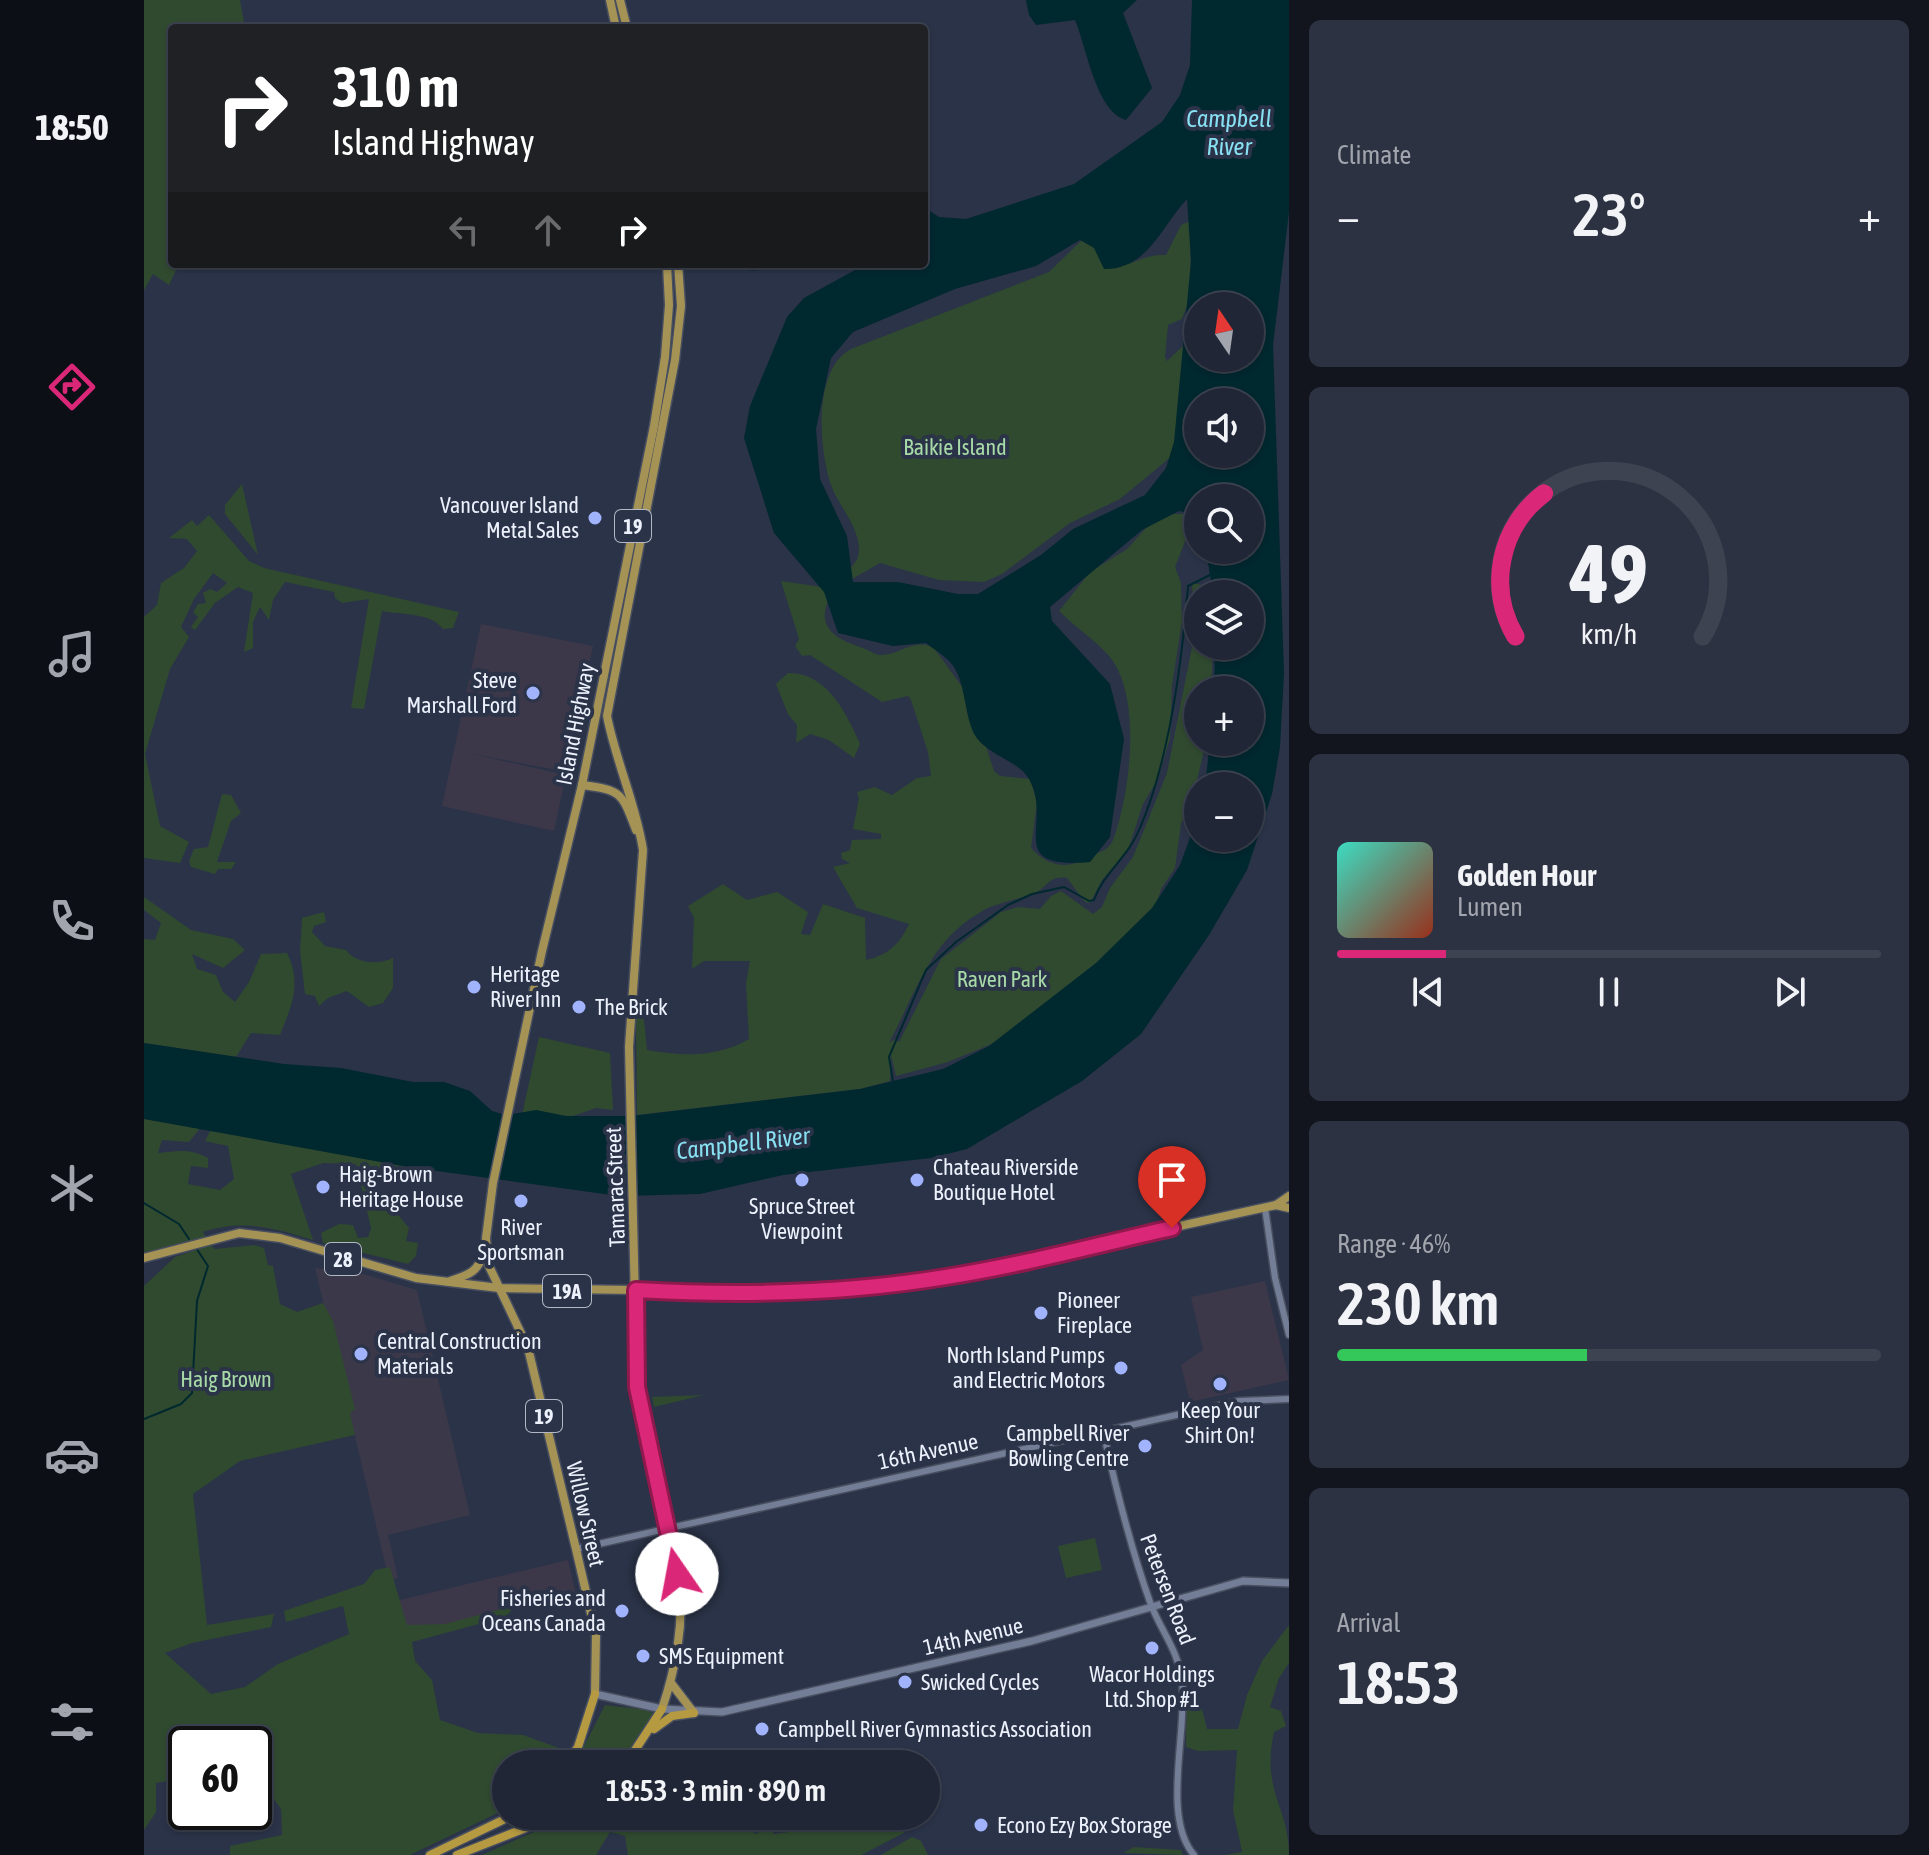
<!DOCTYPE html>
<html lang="en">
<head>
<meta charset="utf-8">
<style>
	body { margin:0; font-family:"Asap Condensed",sans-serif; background:#2d3242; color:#f1f3f6; height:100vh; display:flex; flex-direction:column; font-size:30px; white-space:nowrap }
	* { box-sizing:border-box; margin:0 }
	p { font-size:26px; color:#a2a5ad }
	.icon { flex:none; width:44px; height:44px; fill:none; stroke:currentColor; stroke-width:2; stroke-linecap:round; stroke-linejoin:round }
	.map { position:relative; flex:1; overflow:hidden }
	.drawer { display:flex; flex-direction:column; gap:20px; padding:20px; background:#12151e; width:640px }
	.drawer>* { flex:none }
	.guide { position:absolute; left:24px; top:24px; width:760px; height:244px; border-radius:8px; box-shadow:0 2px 6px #0004,0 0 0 2px #3d4351; background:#202124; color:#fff; overflow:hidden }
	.needle { width:52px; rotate:347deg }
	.buttons { position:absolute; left:1040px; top:292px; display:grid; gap:16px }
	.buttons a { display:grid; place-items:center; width:80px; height:80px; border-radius:50%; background:#202636; box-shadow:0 2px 6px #0004,0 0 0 2px #3d4351; font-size:40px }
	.speed { position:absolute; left:24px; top:1726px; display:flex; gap:16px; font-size:40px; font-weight:700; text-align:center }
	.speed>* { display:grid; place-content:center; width:104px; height:104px; border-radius:50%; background:#202636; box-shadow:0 2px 6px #0004,0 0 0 2px #3d4351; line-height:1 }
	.speed .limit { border:4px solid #111; border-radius:12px; background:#fff; color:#111 }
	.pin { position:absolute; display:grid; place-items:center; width:68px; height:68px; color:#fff; margin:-82px -34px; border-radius:50% 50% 50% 0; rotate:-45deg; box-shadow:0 0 8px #0007 }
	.pin .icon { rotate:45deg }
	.me { position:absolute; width:88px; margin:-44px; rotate:348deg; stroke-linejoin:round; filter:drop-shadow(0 0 6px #0008) }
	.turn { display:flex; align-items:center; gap:28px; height:168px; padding:0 32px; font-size:36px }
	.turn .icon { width:104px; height:104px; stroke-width:2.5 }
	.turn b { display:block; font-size:56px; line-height:68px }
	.lanes { display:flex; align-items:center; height:76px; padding:0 32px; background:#0003; justify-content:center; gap:40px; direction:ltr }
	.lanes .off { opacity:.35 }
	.big { font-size:60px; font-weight:600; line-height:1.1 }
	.drawer .card { flex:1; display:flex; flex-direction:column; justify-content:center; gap:12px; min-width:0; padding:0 28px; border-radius:12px; background:#2d3242 }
	.drawer .dial { align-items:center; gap:0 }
	.dial svg { height:208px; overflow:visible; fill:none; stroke:#3d4351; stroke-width:7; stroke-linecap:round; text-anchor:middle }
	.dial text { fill:#f1f3f6; stroke:none }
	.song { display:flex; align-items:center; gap:24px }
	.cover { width:96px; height:96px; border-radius:12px; background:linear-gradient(135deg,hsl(170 70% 55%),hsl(10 70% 35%)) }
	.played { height:8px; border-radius:4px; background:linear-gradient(90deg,#db2777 20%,#3d4351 20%) }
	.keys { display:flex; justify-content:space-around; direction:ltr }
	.heat { display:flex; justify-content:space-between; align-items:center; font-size:44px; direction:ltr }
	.charge { height:12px; border-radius:6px; background:linear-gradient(90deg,#34c759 46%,#3d4351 0) }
	.trip { position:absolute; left:348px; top:1750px; width:448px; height:80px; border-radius:40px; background:#202636; box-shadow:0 2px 6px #0004,0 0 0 2px #3d4351; font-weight:600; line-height:80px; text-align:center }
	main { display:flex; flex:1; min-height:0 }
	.menu { display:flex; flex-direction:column; width:144px; justify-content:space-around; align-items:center; background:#0d0f16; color:#a2a5ad }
	.menu .icon { width:56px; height:56px }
	.menu .current { color:#db2777 }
	.menu b { font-size:36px; color:#f1f3f6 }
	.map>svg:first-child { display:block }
</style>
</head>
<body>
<main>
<nav class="menu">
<b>18:50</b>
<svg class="icon current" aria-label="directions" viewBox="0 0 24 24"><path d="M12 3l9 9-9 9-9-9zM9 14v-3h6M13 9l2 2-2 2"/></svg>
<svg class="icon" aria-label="music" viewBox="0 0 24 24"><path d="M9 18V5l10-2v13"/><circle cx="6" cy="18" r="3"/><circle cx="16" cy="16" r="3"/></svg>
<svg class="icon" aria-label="phone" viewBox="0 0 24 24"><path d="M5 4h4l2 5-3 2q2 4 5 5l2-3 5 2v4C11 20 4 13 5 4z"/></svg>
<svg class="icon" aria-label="climate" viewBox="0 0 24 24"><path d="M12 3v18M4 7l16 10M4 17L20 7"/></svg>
<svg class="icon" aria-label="car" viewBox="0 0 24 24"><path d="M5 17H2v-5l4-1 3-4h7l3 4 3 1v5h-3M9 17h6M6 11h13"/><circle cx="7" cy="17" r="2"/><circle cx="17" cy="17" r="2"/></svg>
<svg class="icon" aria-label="filters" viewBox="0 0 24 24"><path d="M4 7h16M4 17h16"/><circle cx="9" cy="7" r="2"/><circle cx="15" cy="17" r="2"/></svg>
</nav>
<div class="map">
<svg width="1145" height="1855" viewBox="0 0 1145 1855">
	<rect width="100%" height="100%" fill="#2a3348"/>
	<!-- commercial -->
	<g fill="#3d3849">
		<polygon points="337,624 449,646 423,772 324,753 422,775 410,831 298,806"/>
		<polygon points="1121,1281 1145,1380 1046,1402 1037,1365 1059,1350 1047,1297"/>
		<polygon points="424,1560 432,1594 265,1633 252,1601"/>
	</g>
	<!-- industrial -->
	<polygon fill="#3b3849" points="171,1268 216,1273 273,1290 326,1515 244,1535 254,1578 245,1580"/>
	<!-- green -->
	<g fill="#304a30">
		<polygon points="0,0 96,0 101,28 28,28 28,264 35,264 25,285 9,274 0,290"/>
		<path d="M1046 221 1047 295 1038 319 1024 325 1021 357 1023 361 1042 343 1044 369 1036 380 1040 393 1028 456 976 499 926 523 858 574 840 582 795 580 736 563 708 579 703 572C709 565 715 560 715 550 715 525 693 505 686 482 675 447 669 369 707 349L905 272 940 238 973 266C993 264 999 254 1022 255L1037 225Z"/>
		<polygon points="98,484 114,555 81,514 81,505"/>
		<path d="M1030 514H1043L1049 521 1031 567 1037 583 1038 622 1028 685 1026 738 1014 779 999 804 984 850 958 880 946 903 941 902 923 878C903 875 904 889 888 894 870 901 851 903 835 913 785 942 771 995 745 1043L751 1039 755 1042 751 1050 797 959 857 912 874 907 896 909 907 896 917 891 949 914 958 907 966 888 989 857 1023 773 1051 632 1048 583 1069 587 1070 594H1054V646H1069L1067 690H1054V742H1062L1052 785 1037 824 1031 868 1017 889 1011 908 973 947 857 1040 804 1062 752 1076 747 1055 746 1081 716 1089 493 1115 492 1016 500 1019 503 1050C540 1056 572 1058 605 1039L602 983 606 961H560L548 969 550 918 544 906 579 884 603 900 633 892 664 912 657 934 666 935 679 904 721 918 722 960C744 955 755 945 765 924L713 908 689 867 706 863 698 859 697 853 706 850 708 840 737 839V834L709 829 715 798 713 792 731 787 748 795 773 778 787 776 784 752 767 700 764 696 738 702 666 655 658 656 651 646 655 639 637 581 678 587 686 598C670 627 693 640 719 648 725 650 731 655 737 655 755 655 771 637 790 648L827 699 850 771 856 776 886 779 893 802 887 848C904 867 924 870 945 857 954 852 965 851 969 840 986 795 999 696 965 656 950 639 931 627 915 611L946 572 983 549 1002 528 1018 516Z"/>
		<path d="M65 515 105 561 120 568 315 612 309 628 299 629C286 612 258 615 238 611L220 709 207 708 225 599 198 603 191 598 190 592 141 582 129 600 125 620 116 607 109 622V648L100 652 109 593 94 587 71 603 51 630 47 627 54 617 49 612 54 604 62 603 59 593 66 589 73 592 83 583 69 573 50 599 37 627 45 637 26 669 1 754 16 826 45 842 36 863 0 858V617L13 605 17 583 40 568 53 551 43 539 25 538 48 520 53 526Z"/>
		<path d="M644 673C683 672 703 714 716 744L710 758 685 740 666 734 652 743 653 725 644 714 632 684Z"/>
		<polygon points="78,794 87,795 97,813 87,821 73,862 92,862 87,869 74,869 71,874 47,867 45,861 50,849 64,847"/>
		<path d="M0 897 47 930 89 939 101 950 79 968 48 954 53 969 72 975 79 992 91 1002 105 982 117 954 143 953C158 983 148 1005 136 1035L107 1033 92 1057 0 1043V939L11 940 17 923 0 910Z"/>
		<path d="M180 912 182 922 170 926 168 932 181 946 202 950C212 964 235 965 249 958V988L239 1003 225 1007 203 991 184 998 175 1006 171 996 161 994 156 951 158 918Z"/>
		<polygon points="395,1037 466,1053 469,1110 452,1108 429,1116 378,1115"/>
		<path d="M0 1119 57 1127 45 1142 18 1140 14 1153C34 1151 46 1148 64 1158V1168L47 1166 44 1184 76 1190 90 1179 84 1146 61 1141 67 1129 264 1167 261 1176 247 1186 241 1171 232 1174 236 1202 249 1209 265 1228 262 1241 274 1243 272 1256 264 1264 179 1243 177 1233 195 1224 209 1225 214 1238 224 1237 227 1228 212 1164 179 1163 147 1174 169 1240C131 1228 99 1219 59 1232L62 1238 0 1260Z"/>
		<polygon points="66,1245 71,1249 111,1245 120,1248 124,1265 129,1266 136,1304 153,1312 179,1303 189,1321 211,1409 206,1413 211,1435 96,1461 49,1494 63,1625 130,1614 127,1627 48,1643 21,1653 67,1694 101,1687 134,1664 205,1634 199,1606 142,1622 140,1611 220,1584 231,1570 246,1567 263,1625 301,1624 373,1605 361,1617 268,1642 271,1661 288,1680 296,1720 334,1733 379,1735 415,1748 414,1760 411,1764 362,1764 362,1809 266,1855 86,1855 86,1846 138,1835 137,1809 110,1772 110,1744 42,1744 42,1778 12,1783 12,1812 0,1830 0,1286 31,1257"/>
		<polygon points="560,1395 510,1407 508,1397"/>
		<polygon points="951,1538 958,1570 922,1578 914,1546"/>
		<path d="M1145 1625V1663L1135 1678 1126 1707 1137 1711 1142 1726 1130 1732C1117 1791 1145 1807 1145 1855H1081L1098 1852 1089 1810 1093 1750 1054 1751 1042 1747 1043 1692 1054 1693 1063 1729H1094L1103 1695 1118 1661Z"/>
		<polygon points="461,1705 504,1710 510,1714 477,1764 431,1764"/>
		<polygon points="426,1816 556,1816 614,1834 612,1816 635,1816 629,1834 755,1818 760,1833 717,1855 484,1855 481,1836 466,1832 452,1855 338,1855"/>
		<polygon points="768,1837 777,1841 784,1855 737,1855"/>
		<polygon points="990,1847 1037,1850 1039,1855 979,1853"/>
	</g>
	<!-- water -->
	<g fill="#00282f" fill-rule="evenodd">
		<path d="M882 0H993L979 13 1008 88 982 120C952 112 942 45 931 20L892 25 885 15Z"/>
		<path d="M1048 0H1145V212L1129 345 1140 673 1136 747 1128 794 1103 870 1065 935 997 1034 938 1081 823 1149 787 1158 639 1175 556 1194 475 1196 264 1167 0 1119V1043L140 1064 197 1068 269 1082H300L326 1091 348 1111 362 1115 392 1110 422 1116H487L716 1089 799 1069 845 1046 952 963 1008 908 1036 865 1054 816V838H1106V786H1061L1066 742H1106V690H1070L1071 646H1106V594H1069L1062 550H1106V498H1054V515L1035 511 998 530 906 607 908 621 966 684 980 739 966 837 946 862C858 870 910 823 885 779 875 761 844 755 832 737 819 716 823 680 806 662 800 655 789 649 782 643L749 646 694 633 680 592 630 533 600 438 606 406 643 317 660 298 722 264H780V207L795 217 822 219 930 184 1018 122 1036 95 1046 65ZM1043 199 1047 261 1030 442 1022 468 1001 495 929 529 897 555 834 594H814L754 582H709L703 536 676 479 672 429 687 358 709 332 811 289 892 266 936 240 950 248 960 269C1004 270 1018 225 1043 199ZM1054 306H1106V358H1054ZM1054 402H1106V454H1054Z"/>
		<path d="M581 264H643C622 271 601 274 581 264Z"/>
	</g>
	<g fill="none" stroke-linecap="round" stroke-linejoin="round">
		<!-- stream -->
		<g stroke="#00282f" stroke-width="2">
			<path d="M749 1081 745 1057 782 970 812 942 864 905 888 894 920 887 945 901 950 900C959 873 984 858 996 828 1026 758 1038 662 1044 586L1068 574"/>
			<polyline points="0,1203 35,1224 45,1239"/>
			<polyline points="0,1419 37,1404 48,1393 53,1301 64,1266 52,1248"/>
		</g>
		<defs>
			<g id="tertiary">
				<polyline points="1121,1208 1131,1278 1145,1335"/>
				<path d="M959 1431C972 1489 986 1546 1006 1602 1016 1630 1034 1649 1038 1681 1044 1729 1017 1817 1050 1855"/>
				<polyline points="432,1549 1095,1401 1145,1399"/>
			</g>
			<polyline id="secondary" points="451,1694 518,1709 578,1712 888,1641 1099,1581 1145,1583"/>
			<g id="primary">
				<polyline points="466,0 472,28"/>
				<polyline points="476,0 483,28"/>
				<path d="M438 785C478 790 478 793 492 830"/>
				<polyline points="1132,1205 1145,1196"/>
				<polyline points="0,1258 95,1233 136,1238 272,1278 355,1288 492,1290 575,1295 664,1292 801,1277 1132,1205 1145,1208"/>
				<path d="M306 1281C325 1275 336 1271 340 1250"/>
				<polyline points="527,1683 550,1713"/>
				<polyline points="451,1694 452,1635 432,1549 384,1348 344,1264 342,1238 349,1183 398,951 438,785 510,426 521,357 525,305 523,264"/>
				<path d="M518 1709C532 1667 539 1630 536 1585L493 1387 485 1047 499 850C492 804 472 762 463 716L531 360 537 306 534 264"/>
			</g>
			<g id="trunk">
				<polyline points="510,1729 528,1716 550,1713"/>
				<polyline points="422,1764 434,1747 451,1694"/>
				<polyline points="482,1764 518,1709"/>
				<polyline points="286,1855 367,1816"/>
				<polyline points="313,1855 412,1816"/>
			</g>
		</defs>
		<!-- tertiary casing -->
		<use href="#tertiary" stroke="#474e5f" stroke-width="9"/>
		<!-- secondary casing -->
		<use href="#secondary" stroke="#474e5f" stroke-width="10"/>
		<!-- primary casing -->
		<use href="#primary" stroke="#474e5f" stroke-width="11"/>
		<!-- trunk casing -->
		<use href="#trunk" stroke="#474e5f" stroke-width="11"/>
		<!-- tertiary -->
		<use href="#tertiary" stroke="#737d96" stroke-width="6"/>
		<!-- secondary -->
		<use href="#secondary" stroke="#737d96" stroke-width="7"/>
		<!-- primary -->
		<use href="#primary" stroke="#a59356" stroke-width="8"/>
		<!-- trunk -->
		<use href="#trunk" stroke="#b69a41" stroke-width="8"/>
	</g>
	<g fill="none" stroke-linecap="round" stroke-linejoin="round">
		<defs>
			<path id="route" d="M533 1574 493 1387 492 1290C595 1296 699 1294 802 1277 878 1265 953 1245 1028 1228"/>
		</defs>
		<!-- route casing -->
		<use href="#route" stroke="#8e194d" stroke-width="20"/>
		<!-- route -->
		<use href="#route" stroke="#db2777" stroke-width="14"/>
	</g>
	<!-- markers -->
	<g fill="#a1b3fd" stroke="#2a3348" stroke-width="3">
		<circle cx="451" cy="518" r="8"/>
		<circle cx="389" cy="693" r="8"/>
		<circle cx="330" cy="987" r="8"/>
		<circle cx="435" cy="1007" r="8"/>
		<circle cx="658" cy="1180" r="8"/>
		<circle cx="773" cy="1180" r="8"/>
		<circle cx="179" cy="1187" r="8"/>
		<circle cx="377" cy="1201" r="8"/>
		<circle cx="897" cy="1313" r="8"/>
		<circle cx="217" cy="1354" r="8"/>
		<circle cx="977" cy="1368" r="8"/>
		<circle cx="1076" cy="1384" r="8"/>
		<circle cx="1001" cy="1446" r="8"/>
		<circle cx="478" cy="1611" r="8"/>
		<circle cx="1008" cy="1648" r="8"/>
		<circle cx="499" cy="1656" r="8"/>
		<circle cx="761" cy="1682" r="8"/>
		<circle cx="618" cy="1729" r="8"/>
		<circle cx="837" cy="1825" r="8"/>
	</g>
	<g text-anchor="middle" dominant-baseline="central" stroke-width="8" stroke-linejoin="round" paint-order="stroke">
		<!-- shield labels -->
		<g fill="#2a3348" stroke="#b2b8c6" stroke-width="2">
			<rect x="471" y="510" width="36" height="32" rx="6"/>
			<rect x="181" y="1243" width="36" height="32" rx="6"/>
			<rect x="399" y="1275" width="48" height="32" rx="6"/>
			<rect x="382" y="1400" width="36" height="32" rx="6"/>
		</g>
		<g font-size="20" font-weight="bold" fill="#ecf1fc">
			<text x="489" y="526">19</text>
			<text x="199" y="1259">28</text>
			<text x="423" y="1291">19A</text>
			<text x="400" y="1416">19</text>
		</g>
		<!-- park labels -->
		<g font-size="22" fill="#a7daa7" stroke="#2a3348">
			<text x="811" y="447">Baikie Island</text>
			<text x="858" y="979">Raven Park</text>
			<text x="82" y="1379">Haig Brown</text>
		</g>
		<!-- poi labels -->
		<g font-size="22" fill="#ecf1fc" stroke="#2a3348" text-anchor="start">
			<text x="435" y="505" text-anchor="end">Vancouver Island<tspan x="435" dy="25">Metal Sales</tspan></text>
			<text x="373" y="680" text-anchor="end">Steve<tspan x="373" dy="25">Marshall Ford</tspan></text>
			<text x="346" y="974">Heritage<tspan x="346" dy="25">River Inn</tspan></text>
			<text x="451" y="1007">The Brick</text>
			<text x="789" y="1167">Chateau Riverside<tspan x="789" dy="25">Boutique Hotel</tspan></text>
			<text x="195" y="1174">Haig-Brown<tspan x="195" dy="25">Heritage House</tspan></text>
			<text x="658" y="1206" text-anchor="middle">Spruce Street<tspan x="658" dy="25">Viewpoint</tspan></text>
			<text x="377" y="1227" text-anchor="middle">River<tspan x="377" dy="25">Sportsman</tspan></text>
			<text x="913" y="1300">Pioneer<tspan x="913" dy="25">Fireplace</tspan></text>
			<text x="233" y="1341">Central Construction<tspan x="233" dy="25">Materials</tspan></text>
			<text x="961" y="1355" text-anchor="end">North Island Pumps<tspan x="961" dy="25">and Electric Motors</tspan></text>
			<text x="1076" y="1410" text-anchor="middle">Keep Your<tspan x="1076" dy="25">Shirt On!</tspan></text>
			<text x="985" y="1433" text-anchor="end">Campbell River<tspan x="985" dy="25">Bowling Centre</tspan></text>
			<text x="462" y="1598" text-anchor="end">Fisheries and<tspan x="462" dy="25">Oceans Canada</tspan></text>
			<text x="515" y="1656">SMS Equipment</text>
			<text x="1008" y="1674" text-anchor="middle">Wacor Holdings<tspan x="1008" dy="25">Ltd. Shop #1</tspan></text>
			<text x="777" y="1682">Swicked Cycles</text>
			<text x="634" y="1729">Campbell River Gymnastics Association</text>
			<text x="853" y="1825">Econo Ezy Box Storage</text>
		</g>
		<!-- street labels -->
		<g font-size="22" fill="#ecf1fc" stroke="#2a3348">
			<text transform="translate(431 724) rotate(-79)">Island Highway</text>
			<text transform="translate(471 1187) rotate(-92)">Tamarac Street</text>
			<text transform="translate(784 1451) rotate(-12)">16th Avenue</text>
			<text transform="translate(442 1514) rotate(77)">Willow Street</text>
			<text transform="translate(1024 1589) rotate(69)">Petersen Road</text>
			<text transform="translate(829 1636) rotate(-13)">14th Avenue</text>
		</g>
		<!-- water labels -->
		<g font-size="24" font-style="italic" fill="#88e1f2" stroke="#2a3348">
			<text x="1085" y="118">Campbell<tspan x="1085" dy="28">River</tspan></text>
			<text transform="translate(599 1143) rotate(-7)">Campbell River</text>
		</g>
	</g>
</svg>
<div class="buttons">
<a><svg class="needle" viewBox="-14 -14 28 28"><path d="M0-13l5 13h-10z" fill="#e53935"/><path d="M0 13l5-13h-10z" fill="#a2a5ad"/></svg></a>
<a><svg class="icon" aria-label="sound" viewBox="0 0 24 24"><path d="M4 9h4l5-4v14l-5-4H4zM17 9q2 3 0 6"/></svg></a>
<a><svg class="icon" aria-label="search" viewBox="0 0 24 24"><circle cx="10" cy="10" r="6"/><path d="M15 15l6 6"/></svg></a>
<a><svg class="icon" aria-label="layers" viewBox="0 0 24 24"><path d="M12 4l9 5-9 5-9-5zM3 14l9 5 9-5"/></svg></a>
<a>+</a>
<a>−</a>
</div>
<div class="speed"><div class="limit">60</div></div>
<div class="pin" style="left:1028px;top:1228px;background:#d93025"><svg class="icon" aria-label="arrive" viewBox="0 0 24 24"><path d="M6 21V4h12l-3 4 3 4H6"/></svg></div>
<svg class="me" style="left:533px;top:1574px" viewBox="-20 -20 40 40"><circle r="19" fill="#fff"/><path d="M0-13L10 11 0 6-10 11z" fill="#db2777"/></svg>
<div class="trip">18:53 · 3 min · 890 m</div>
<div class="guide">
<div class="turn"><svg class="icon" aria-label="right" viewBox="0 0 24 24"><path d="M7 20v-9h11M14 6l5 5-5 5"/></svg><div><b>310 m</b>Island Highway</div></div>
<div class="lanes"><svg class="icon off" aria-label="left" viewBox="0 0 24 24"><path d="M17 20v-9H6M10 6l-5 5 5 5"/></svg><svg class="icon off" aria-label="ahead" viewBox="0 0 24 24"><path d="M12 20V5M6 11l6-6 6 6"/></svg><svg class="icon" aria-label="right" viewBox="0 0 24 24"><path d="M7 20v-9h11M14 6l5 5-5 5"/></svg></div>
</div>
</div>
<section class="drawer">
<div class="card"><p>Climate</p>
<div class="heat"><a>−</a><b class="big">23°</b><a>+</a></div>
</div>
<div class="card dial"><svg viewBox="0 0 100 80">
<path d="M14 69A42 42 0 1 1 86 69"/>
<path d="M14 69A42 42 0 0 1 25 14" stroke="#db2777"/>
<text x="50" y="56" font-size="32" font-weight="700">49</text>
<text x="50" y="72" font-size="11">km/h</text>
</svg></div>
<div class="card">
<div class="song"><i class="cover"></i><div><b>Golden Hour</b><p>Lumen</p></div></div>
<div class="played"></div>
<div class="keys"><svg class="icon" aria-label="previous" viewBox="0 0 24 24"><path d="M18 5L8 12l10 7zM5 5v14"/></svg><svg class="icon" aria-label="pause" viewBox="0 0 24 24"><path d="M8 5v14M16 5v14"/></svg><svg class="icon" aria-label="next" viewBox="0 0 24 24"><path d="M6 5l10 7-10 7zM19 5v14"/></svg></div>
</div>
<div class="card"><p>Range · 46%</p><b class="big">230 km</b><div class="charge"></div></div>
<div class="card"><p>Arrival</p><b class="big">18:53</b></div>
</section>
</main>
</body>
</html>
